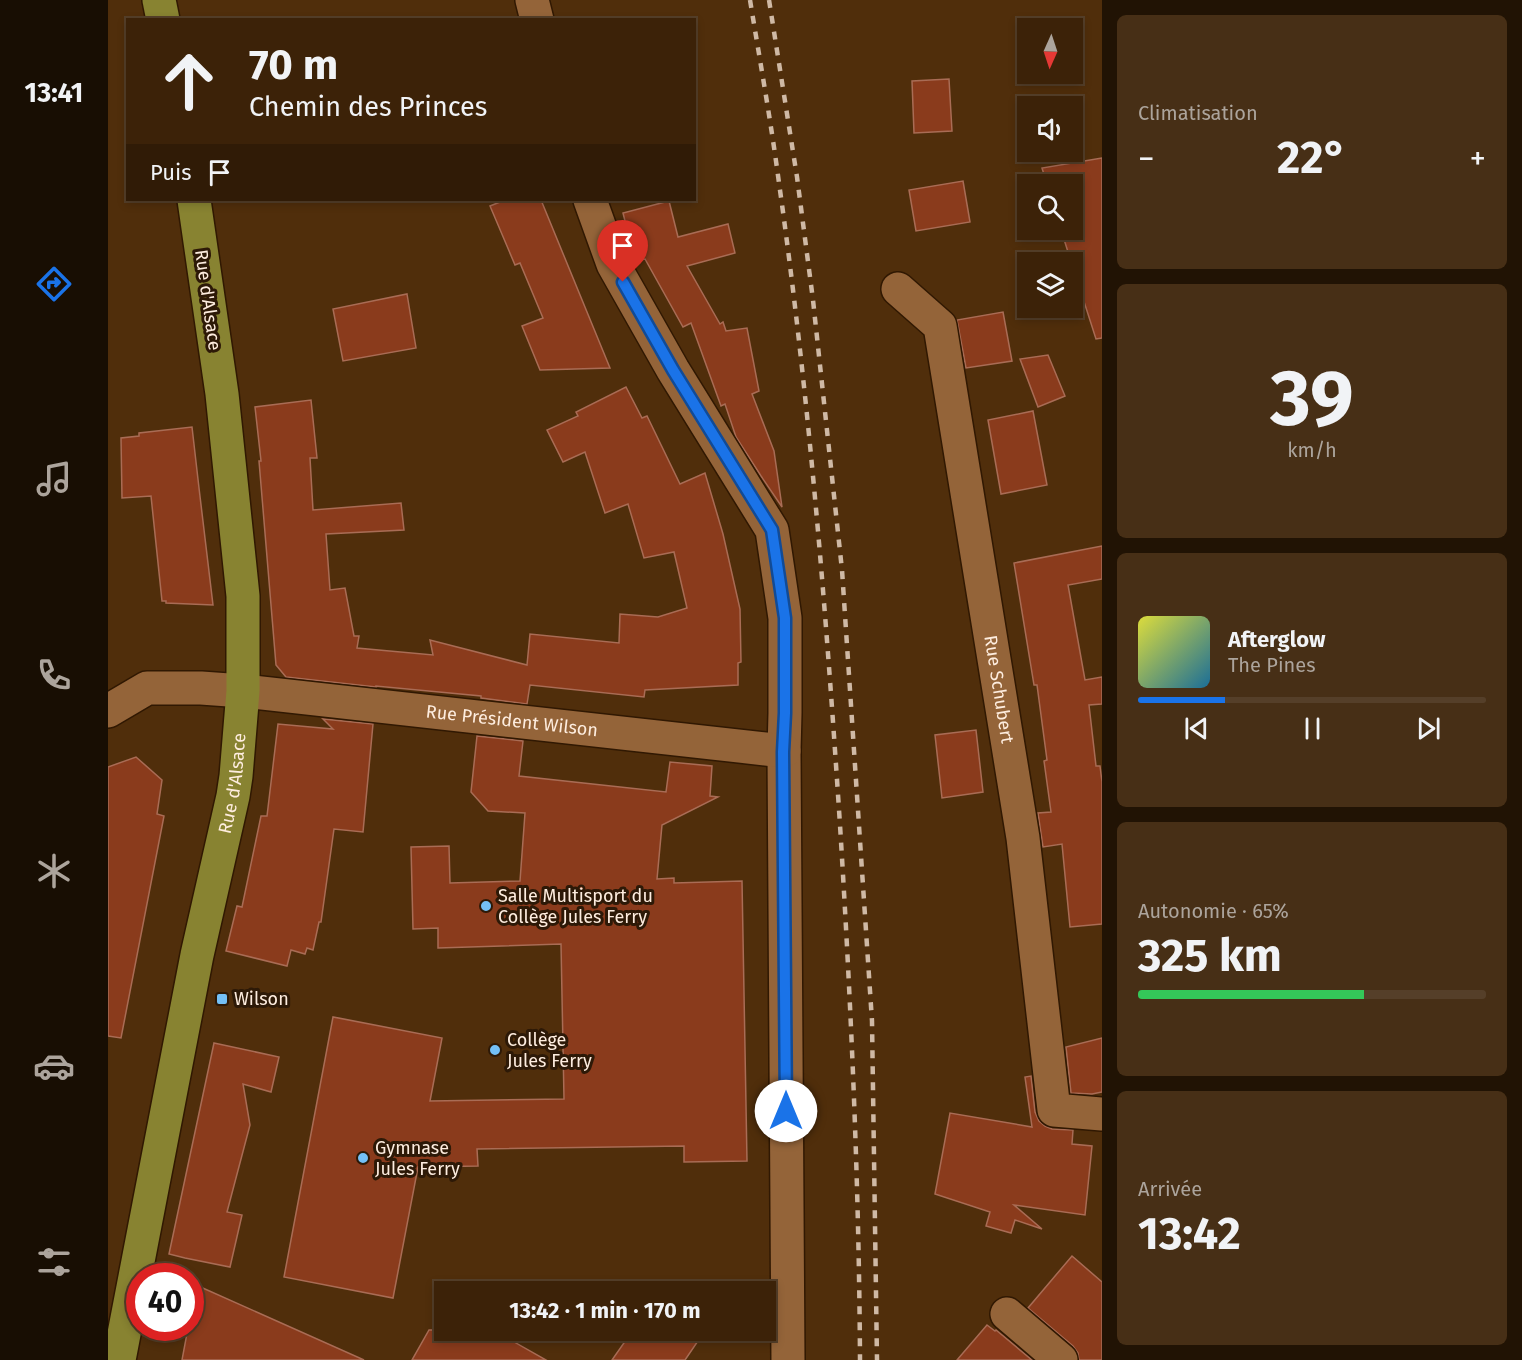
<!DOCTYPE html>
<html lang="fr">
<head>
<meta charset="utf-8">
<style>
	body { margin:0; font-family:"Fira Sans",sans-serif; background:#472f16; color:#f1f3f6; height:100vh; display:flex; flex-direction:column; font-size:22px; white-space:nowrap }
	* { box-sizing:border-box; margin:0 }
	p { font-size:20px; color:#aca49c }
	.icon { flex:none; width:33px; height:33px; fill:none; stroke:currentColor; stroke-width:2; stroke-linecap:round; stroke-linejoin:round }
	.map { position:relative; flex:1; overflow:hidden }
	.panel { display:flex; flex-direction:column; gap:15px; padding:15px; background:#211304; width:420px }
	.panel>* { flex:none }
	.top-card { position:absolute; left:18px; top:18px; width:570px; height:183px; border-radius:0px; box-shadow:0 3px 9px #0003,0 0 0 2px #553f29; background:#3c2208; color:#f1f3f6; overflow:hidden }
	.needle { width:39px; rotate:183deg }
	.fabs { position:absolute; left:909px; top:18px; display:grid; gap:12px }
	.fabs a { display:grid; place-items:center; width:66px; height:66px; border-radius:0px; background:#3c2208; box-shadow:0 3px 9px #0003,0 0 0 2px #553f29; font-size:30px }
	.speed { position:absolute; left:18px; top:1263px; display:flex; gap:12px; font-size:30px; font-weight:700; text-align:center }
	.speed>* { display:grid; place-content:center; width:78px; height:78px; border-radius:50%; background:#3c2208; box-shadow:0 3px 9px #0003,0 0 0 2px #553f29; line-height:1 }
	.speed .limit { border:9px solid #d22; background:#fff; color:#111 }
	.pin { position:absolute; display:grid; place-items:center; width:51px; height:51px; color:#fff; margin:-62px -26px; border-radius:50% 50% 50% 0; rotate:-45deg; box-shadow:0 0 6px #0007 }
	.pin .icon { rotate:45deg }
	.me { position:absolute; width:66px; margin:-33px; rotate:0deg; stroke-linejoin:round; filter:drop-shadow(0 0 4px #0008) }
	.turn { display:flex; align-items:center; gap:21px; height:126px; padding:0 24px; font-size:27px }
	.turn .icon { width:78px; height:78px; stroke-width:2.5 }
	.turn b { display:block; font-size:42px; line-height:51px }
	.then { display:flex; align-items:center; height:57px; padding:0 24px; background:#0003; gap:12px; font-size:22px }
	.big { font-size:45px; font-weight:700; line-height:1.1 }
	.panel .tile { flex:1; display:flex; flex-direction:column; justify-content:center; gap:9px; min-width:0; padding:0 21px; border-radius:9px; background:#472f16 }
	.panel .dial { align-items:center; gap:0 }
	.dial b { font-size:78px; line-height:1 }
	.song { display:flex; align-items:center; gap:18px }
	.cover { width:72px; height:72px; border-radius:9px; background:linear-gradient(135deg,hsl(60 70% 55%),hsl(200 70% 35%)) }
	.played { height:6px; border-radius:3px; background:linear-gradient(90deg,#1a73e8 25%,#553f29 25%) }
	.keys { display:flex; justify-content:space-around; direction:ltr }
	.heat { display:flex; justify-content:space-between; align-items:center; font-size:33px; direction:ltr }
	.charge { height:9px; border-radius:4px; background:linear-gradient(90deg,#34c759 65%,#553f29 0) }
	.trip { position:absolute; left:326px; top:1281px; width:342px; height:60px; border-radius:0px; background:#3c2208; box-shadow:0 3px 9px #0003,0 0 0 2px #553f29; font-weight:700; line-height:60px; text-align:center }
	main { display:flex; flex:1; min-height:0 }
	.menu { display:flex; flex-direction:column; width:108px; justify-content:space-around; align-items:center; background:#180e03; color:#aca49c }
	.menu .icon { width:42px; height:42px }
	.menu .current { color:#1a73e8 }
	.menu b { font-size:27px; color:#f1f3f6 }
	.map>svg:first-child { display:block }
</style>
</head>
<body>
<main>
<nav class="menu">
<b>13:41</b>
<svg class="icon current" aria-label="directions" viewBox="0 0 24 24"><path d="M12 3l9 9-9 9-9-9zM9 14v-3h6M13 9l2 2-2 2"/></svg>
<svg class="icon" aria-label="music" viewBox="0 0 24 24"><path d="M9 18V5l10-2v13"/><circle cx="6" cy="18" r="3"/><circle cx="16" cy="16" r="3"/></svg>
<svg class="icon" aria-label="phone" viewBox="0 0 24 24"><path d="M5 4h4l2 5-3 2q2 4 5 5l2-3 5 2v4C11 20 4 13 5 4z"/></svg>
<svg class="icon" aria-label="climate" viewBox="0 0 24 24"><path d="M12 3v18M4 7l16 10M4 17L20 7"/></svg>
<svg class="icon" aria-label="car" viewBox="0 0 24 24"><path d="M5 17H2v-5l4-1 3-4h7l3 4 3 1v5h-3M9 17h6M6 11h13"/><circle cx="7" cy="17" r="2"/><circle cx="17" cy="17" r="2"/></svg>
<svg class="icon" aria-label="filters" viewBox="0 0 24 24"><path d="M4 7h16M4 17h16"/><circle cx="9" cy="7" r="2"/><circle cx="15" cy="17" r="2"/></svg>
</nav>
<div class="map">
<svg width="994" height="1360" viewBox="0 0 994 1360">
	<rect width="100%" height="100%" fill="#502e0b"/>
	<!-- building -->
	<g fill="#8a3b1c" stroke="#a96c55" stroke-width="1.5">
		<polygon points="841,79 844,131 806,133 804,81"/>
		<polygon points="994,158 994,338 988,339 953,230 964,230 964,184 939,184 934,168"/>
		<polygon points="855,181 862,222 808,231 801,190"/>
		<polygon points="397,200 433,200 502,368 432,370 414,326 435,318 412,263 407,265 382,206"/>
		<polygon points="561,201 570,237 620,224 627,253 579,266 612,324 615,322 618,331 639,328 651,391 644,394 666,451 674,507 653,476 628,437 617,404 613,406 583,323 575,327 537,259 527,261 515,213"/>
		<polygon points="299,294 308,348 235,361 225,309"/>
		<polygon points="895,312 904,361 858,368 849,320"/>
		<polygon points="940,355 957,396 930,407 912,359"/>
		<polygon points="518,387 534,418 539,416 572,484 597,473 615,534 632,609 633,662 630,663 630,685 537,690 536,697 422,685 419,704 373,698 373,696 268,686 268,687 178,677 168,665 151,461 153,461 147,407 203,400 209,458 202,458 205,510 293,503 296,530 218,534 222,590 237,588 246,636 251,636 249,648 325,655 322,640 419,665 422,634 511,643 512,614 550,617 579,608 566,552 536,558 520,504 497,513 477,452 455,462 439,430 470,416 468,412"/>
		<polygon points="925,411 939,485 893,494 880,420"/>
		<polygon points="84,427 91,488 105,605 58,603 58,601 54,601 43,496 14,498 13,438 31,436 31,433"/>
		<polygon points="994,546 994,579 960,585 977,680 994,677 994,704 981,705 988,766 992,766 994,782 994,924 962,927 954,844 935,847 930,813 943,812 936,761 939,760 929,685 926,685 906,563"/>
		<polygon points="215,719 265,724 255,832 226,829 213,922 211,922 205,950 199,948 197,954 183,950 179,966 118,951 129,906 134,907 153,816 159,816 170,724 225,729"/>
		<polygon points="868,730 875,792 834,798 827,735"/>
		<polygon points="369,736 415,741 411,776 558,792 562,762 604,766 602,796 610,797 554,825 549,879 566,878 566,883 634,881 639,1161 576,1162 576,1146 369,1149 370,1166 310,1167 285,1298 176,1277 225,1017 334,1038 322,1101 456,1099 453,944 330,948 330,928 305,929 303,847 341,846 342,883 412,881 417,813 380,811 363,792"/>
		<polygon points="28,757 54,780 49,814 56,816 13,1038 0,1036 0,767"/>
		<polygon points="994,1038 994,1092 984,1094 963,1093 958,1047"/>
		<polygon points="106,1043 171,1057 163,1092 135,1084 142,1125 119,1212 134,1215 122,1267 77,1258 61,1254"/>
		<polygon points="923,1076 927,1112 931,1121 937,1126 944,1129 965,1130 964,1144 984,1146 977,1215 906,1205 934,1229 907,1220 903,1233 878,1226 882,1212 827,1194 842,1113 924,1127 917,1077"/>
		<polygon points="964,1256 994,1282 994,1360 971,1360 970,1353 965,1346 920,1308"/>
		<polygon points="88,1285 256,1360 74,1360 80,1328 82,1328 82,1315"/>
		<polygon points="879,1325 887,1331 888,1330 924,1360 849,1360"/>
		<polygon points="321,1330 385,1330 438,1360 304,1360"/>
		<polygon points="525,1330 576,1330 590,1341 577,1360 504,1360"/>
	</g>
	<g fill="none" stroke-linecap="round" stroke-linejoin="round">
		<defs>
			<g id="minor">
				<polyline points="424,0 429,20"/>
				<polyline points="482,200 505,264 565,370 664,530 677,618 677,713 676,751 680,1360"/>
				<path id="s1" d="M790 289 832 326 915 838 946 1110 994 1114"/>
				<path id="s2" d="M0 711 39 688H93L135 691 676 751"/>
				<polyline points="899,1314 953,1360"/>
			</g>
			<g id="major">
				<polyline points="51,0 55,20"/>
				<path id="s3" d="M11 1360 89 955 125 796 128 776 135 691V596L114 394 86 200"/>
			</g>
		</defs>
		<!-- minor casing -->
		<use href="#minor" stroke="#301802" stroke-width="36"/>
		<!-- major casing -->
		<use href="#major" stroke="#301802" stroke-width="36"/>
		<!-- minor -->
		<use href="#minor" stroke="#946439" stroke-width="33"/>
		<!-- major -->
		<use href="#major" stroke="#888331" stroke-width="33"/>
		<!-- rail -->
		<g stroke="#cfb9a5" stroke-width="4.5" stroke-dasharray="8 8" stroke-linecap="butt">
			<path d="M642 0C652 61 663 122 671 183 701 396 718 610 732 825 743 1003 751 1182 752 1360"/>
			<polyline points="661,0 689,177 705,300 734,570 764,1021 769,1360"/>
		</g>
	</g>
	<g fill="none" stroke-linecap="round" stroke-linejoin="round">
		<defs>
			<polyline id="route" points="515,282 565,370 664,530 677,618 677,713 675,752 678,1111"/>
		</defs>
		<!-- route casing -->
		<use href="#route" stroke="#114b97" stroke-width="15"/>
		<!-- route -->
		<use href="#route" stroke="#1a73e8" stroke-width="10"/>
	</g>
	<!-- markers -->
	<g fill="#74c0f6" stroke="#2d1907" stroke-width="2">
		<circle cx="378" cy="906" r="6"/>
		<rect x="108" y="993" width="12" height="12" rx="3"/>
		<circle cx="387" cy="1050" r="6"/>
		<circle cx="255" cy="1158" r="6"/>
	</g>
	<g text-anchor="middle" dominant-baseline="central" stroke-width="6" stroke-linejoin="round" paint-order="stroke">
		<!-- street labels -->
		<g font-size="18" fill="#feeddf" stroke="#2d1907">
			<text transform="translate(100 300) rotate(82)">Rue d'Alsace</text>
			<text stroke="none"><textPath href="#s1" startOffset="424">Rue Schubert</textPath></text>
			<text stroke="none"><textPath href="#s2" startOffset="412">Rue Président Wilson</textPath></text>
			<text stroke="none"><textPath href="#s3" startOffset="588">Rue d'Alsace</textPath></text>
		</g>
		<!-- poi labels -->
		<g font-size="18" fill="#feeddf" stroke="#2d1907" text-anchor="start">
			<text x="390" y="896">Salle Multisport du<tspan x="390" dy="21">Collège Jules Ferry</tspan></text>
			<text x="126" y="999">Wilson</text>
			<text x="399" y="1040">Collège<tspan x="399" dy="21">Jules Ferry</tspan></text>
			<text x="267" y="1148">Gymnase<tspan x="267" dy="21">Jules Ferry</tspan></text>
		</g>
	</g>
</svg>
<div class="fabs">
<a><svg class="needle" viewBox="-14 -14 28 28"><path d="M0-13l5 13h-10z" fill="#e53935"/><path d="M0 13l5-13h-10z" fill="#aca49c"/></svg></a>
<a><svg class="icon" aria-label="sound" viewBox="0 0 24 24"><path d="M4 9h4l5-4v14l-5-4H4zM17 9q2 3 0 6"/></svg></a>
<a><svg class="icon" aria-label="search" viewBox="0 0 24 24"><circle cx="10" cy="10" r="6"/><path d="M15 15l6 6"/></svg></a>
<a><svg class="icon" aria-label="layers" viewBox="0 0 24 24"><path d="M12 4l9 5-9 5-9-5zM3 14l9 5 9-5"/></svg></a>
</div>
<div class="speed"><div class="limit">40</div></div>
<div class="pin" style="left:515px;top:282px;background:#d93025"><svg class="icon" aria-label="arrive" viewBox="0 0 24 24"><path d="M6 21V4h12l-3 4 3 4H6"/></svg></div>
<svg class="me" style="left:678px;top:1111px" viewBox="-20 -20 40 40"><circle r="19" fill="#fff"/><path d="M0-13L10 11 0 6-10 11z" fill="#1a73e8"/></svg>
<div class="trip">13:42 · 1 min · 170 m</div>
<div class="top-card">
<div class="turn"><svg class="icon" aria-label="ahead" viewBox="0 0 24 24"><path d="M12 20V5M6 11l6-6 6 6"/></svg><div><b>70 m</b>Chemin des Princes</div></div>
<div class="then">Puis<svg class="icon" aria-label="arrive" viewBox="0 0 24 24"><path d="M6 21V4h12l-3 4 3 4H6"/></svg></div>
</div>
</div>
<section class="panel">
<div class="tile"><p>Climatisation</p>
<div class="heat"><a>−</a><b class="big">22°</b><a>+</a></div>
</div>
<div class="tile dial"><b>39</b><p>km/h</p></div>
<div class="tile">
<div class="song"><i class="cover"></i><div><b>Afterglow</b><p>The Pines</p></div></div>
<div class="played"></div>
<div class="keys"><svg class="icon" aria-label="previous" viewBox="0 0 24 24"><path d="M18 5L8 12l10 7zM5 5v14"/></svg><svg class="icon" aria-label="pause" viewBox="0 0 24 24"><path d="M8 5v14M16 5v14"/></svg><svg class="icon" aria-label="next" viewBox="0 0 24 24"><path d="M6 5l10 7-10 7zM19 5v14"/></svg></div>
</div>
<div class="tile"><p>Autonomie · 65%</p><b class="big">325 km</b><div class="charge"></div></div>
<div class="tile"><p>Arrivée</p><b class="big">13:42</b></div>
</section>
</main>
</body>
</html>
